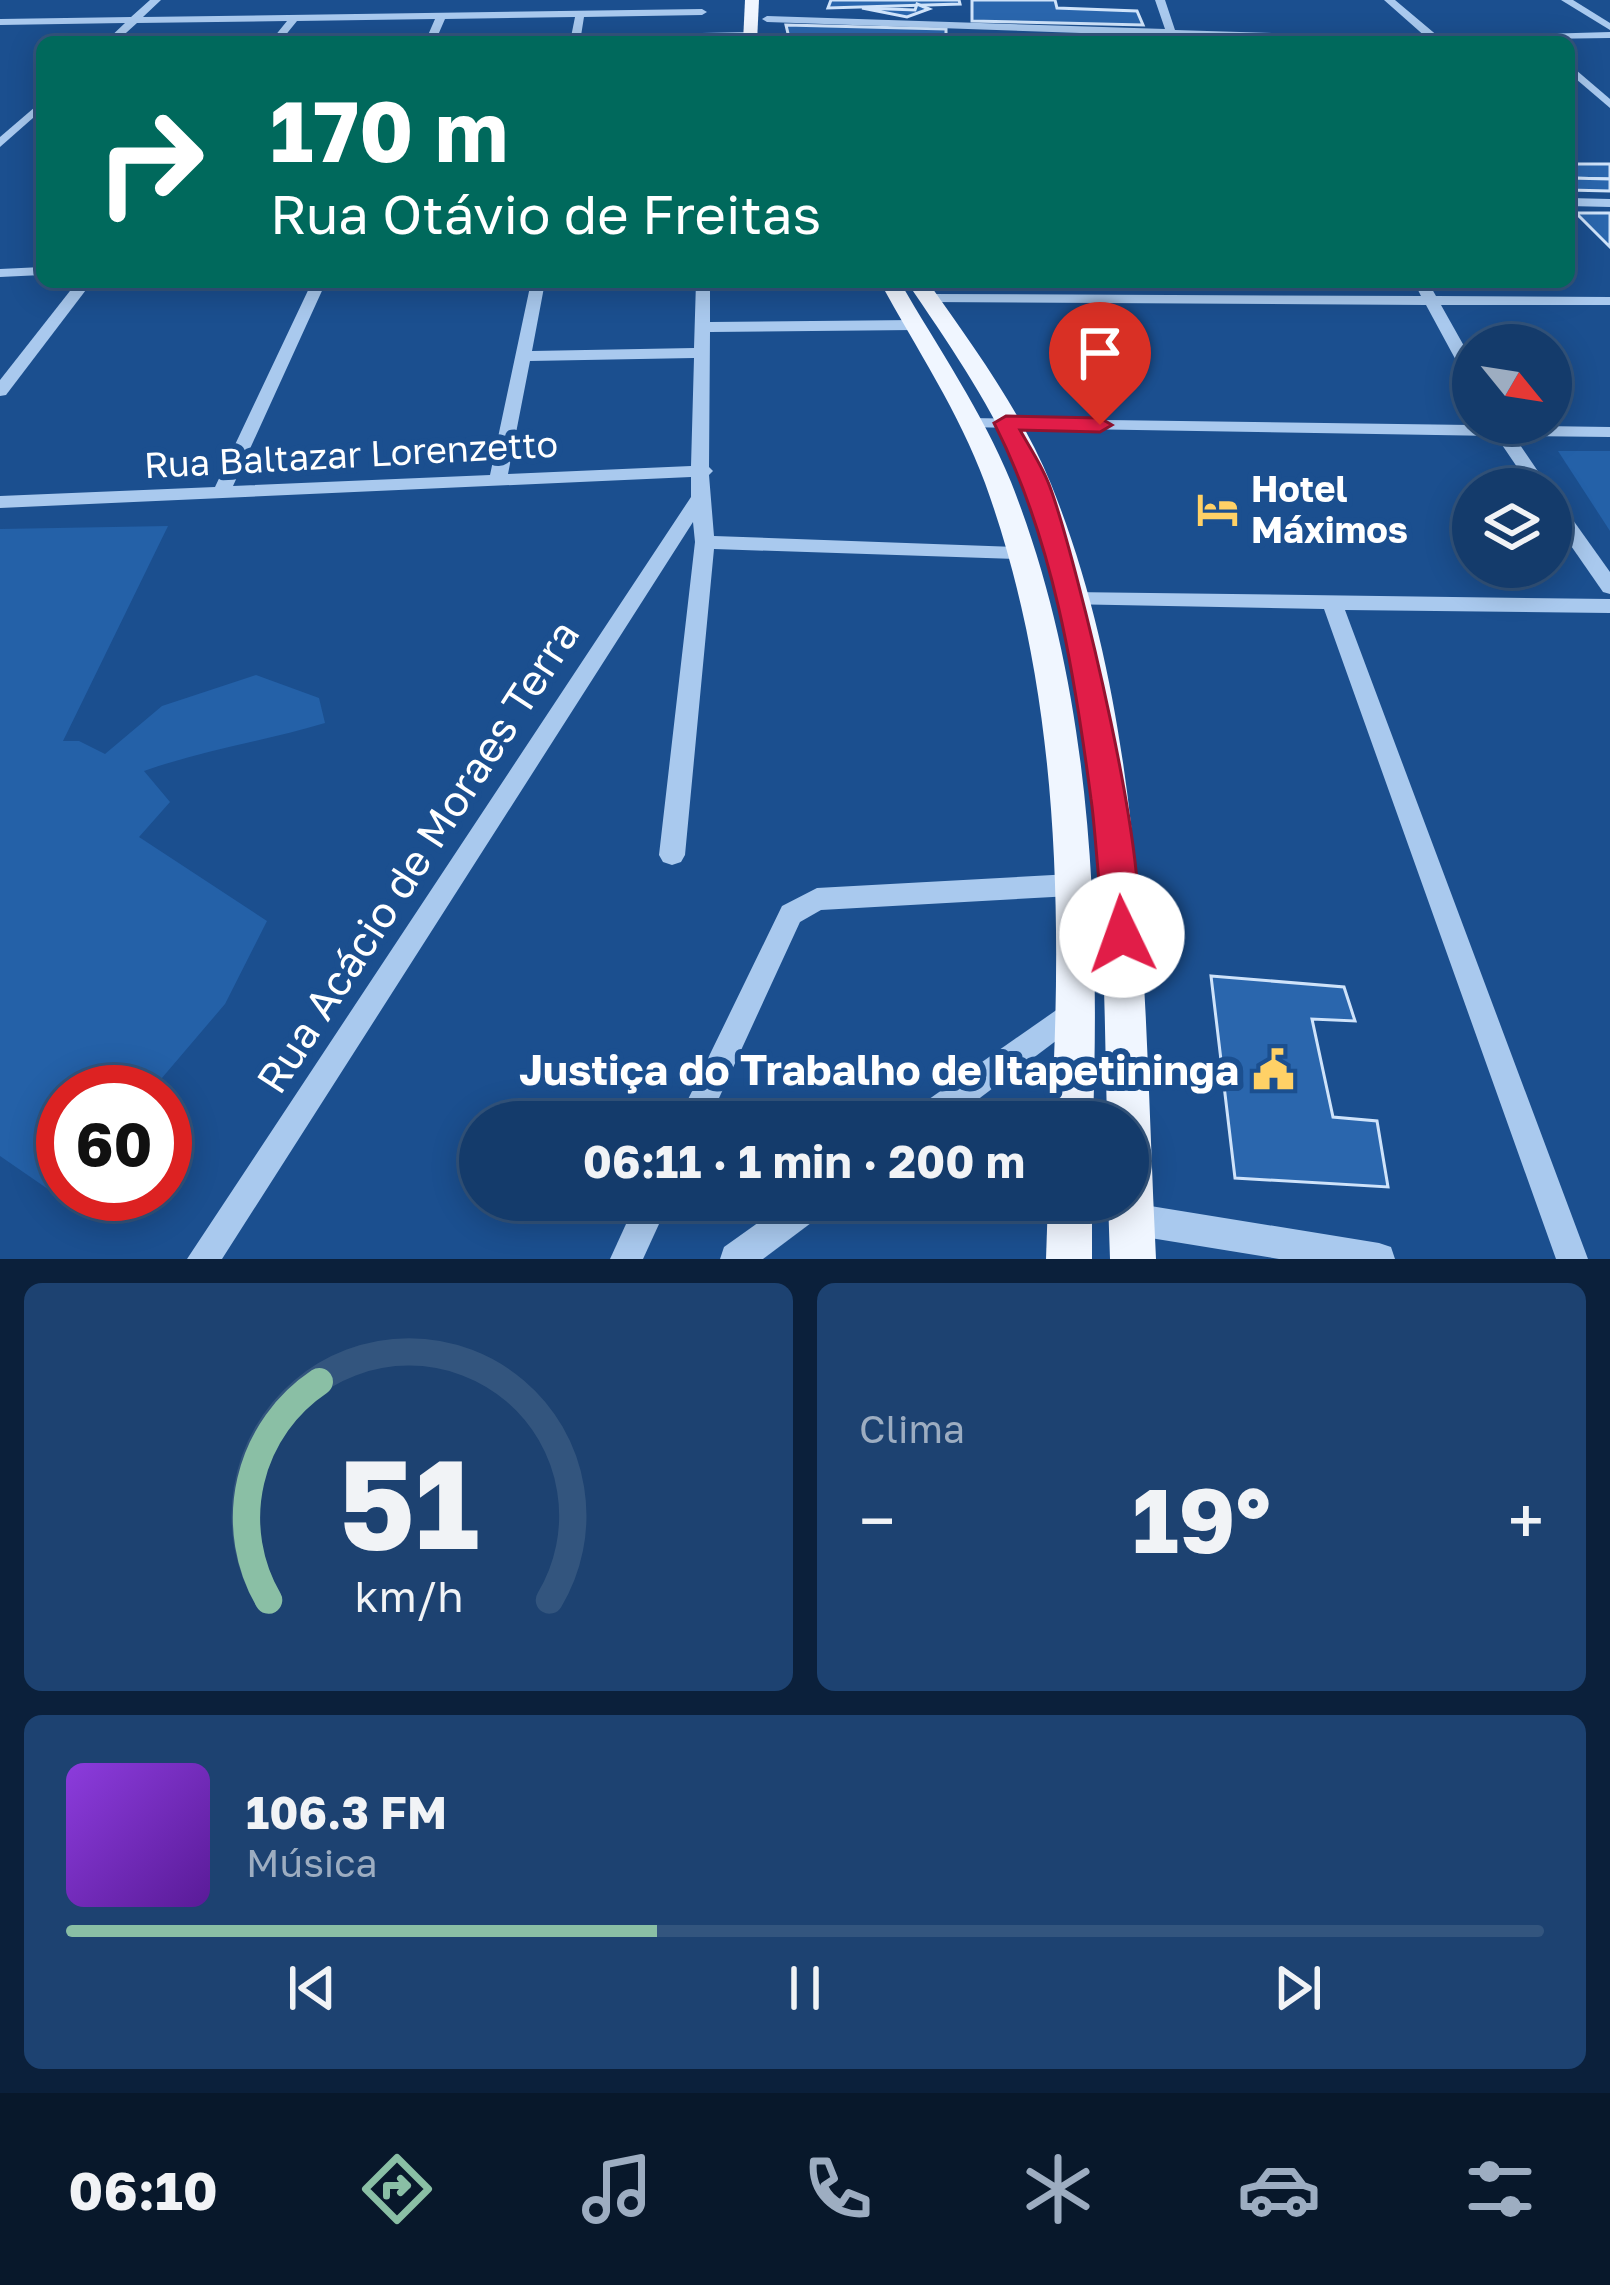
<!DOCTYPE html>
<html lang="pt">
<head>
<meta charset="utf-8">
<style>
	body { margin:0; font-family:"Golos Text",sans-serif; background:#1d4271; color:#f1f3f6; height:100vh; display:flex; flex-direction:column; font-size:45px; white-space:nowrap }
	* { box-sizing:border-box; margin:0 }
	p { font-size:39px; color:#9dadc1 }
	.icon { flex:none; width:66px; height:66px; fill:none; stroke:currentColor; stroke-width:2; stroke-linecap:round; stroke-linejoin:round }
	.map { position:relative; height:1259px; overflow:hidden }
	.details { display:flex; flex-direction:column; gap:24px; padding:24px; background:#0b203b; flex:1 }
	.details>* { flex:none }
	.guide { position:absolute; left:36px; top:36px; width:1539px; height:252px; border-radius:18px; box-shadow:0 6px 30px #0003,0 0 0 3px #33557e; background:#00695c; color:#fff; overflow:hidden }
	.needle { width:78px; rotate:120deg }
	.tools { position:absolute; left:1452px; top:324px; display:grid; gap:24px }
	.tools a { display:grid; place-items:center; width:120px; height:120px; border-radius:50%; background:#143b6b; box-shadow:0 6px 30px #0003,0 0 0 3px #33557e; font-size:60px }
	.speed { position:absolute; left:36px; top:1065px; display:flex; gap:24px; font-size:60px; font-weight:700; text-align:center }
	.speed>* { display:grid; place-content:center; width:156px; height:156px; border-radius:50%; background:#143b6b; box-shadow:0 6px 30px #0003,0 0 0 3px #33557e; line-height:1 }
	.speed .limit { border:18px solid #d22; background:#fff; color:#111 }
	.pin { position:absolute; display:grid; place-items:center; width:102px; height:102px; color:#fff; margin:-123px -51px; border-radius:50% 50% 50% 0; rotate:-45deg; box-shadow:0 0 12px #0007 }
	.pin .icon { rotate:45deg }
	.me { position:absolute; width:132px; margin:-66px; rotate:357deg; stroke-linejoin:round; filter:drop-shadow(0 0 9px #0008) }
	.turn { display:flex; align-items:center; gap:42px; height:252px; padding:0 36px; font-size:54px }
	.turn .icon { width:156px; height:156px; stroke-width:2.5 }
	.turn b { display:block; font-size:84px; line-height:102px }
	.big { font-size:90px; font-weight:700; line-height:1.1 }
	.details .card { flex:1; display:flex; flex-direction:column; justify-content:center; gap:18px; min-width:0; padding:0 42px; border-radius:18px; background:#1d4271 }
	.details .dial { align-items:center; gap:0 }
	.dial svg { height:312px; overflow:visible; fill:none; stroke:#33557e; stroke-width:7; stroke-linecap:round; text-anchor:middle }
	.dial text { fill:#f1f3f6; stroke:none }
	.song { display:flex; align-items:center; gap:36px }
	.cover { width:144px; height:144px; border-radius:18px; background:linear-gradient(135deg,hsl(270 70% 55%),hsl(270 70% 35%)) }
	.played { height:12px; border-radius:6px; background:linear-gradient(90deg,#8abfa5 40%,#33557e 40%) }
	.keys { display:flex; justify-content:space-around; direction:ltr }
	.heat { display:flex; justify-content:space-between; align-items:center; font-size:66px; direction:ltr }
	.details .tiles { flex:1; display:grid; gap:24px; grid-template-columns:1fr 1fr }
	.card:last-child { grid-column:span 2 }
	.trip { position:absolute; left:459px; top:1101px; width:690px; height:120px; border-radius:60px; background:#143b6b; box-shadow:0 6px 30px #0003,0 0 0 3px #33557e; font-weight:700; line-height:120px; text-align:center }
	.menu { display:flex; height:192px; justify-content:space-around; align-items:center; background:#08182b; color:#9dadc1 }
	.menu .icon { width:84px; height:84px }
	.menu .active { color:#8abfa5 }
	.menu b { font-size:54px; color:#f1f3f6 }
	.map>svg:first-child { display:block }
</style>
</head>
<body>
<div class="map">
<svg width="1610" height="1259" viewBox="0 0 1610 1259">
	<rect width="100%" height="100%" fill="#1b4f8f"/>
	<!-- green -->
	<g fill="#2461a8">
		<polygon points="1558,451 1610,451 1610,531"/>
		<path d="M168 526 63 741H79L105 754 162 706 256 675 319 698 325 723C265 741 203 750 144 771L170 802 139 837 267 921 225 1004 150 1092H63V1190L58 1196 0 1156V529Z"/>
	</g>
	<!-- building -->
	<g fill="#2a66ad" stroke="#cfe3fa" stroke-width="3">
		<polygon points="831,0 959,0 960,4 828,8"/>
		<polygon points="972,0 1055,0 1057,8 1137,11 1143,25 972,21"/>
		<polygon points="917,4 929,9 907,17 862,8 915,10"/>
		<polygon points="786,25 946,29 946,42 790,42"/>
		<polygon points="1569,164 1610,164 1610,179 1569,178"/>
		<polygon points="1569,178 1610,179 1610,191 1569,190"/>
		<polygon points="1576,213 1610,213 1610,247"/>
		<polygon points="1211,976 1344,987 1355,1021 1312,1019 1333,1117 1377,1121 1388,1187 1235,1178"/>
	</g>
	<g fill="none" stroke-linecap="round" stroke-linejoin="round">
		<!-- minor -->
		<g fill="#a9c9ee" fill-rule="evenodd">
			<polygon points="150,0 161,0 143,17 702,9 707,12 702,15 584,17 580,42 570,42 575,17 445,19 435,42 425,42 435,19 297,21 280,42 270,42 287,21 137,23 116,42 105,42 125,23 0,25 0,19 131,17"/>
			<polygon points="1155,0 1165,0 1175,30 1427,38 1384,0 1395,0 1439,37 1610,32 1610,38 1357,42 1177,36 1178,42 1170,42 1167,36 767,22 762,19 767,16 1165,29"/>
			<polygon points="1561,0 1573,0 1610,23 1610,30"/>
			<polygon points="702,33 748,32 753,35 748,38 698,38"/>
			<polygon points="1569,64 1610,99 1610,108 1569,73"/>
			<polygon points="42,101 42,110 0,147 0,137"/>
			<polygon points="1569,198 1610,199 1610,207 1569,206"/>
			<polygon points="42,267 42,275 0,277 0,269"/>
			<polygon points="77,282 92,282 6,395 0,396 0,380"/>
			<path d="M312 282H326L233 486 490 475 531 282H545L532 351 694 348 696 282H710V322L914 320 922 325 914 330 710 332 709 467 713 471 709 475 714 536 1016 547 1026 553 1016 559 714 549 685 855 681 862 672 865 663 862 659 855 695 542 693 522 222 1259H187L691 497V477L0 508V496L215 487ZM694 358 691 466 508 474 530 361Z"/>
			<polygon points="1414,282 1428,282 1436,296 1610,297 1610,305 1441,305 1473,362 1473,382 1465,377 1426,305 928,302 921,298 928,294 1421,296"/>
			<polygon points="969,418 1610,427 1610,437 1514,436 1550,489 1532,489 1496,436 963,427 960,423"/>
			<polygon points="1551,497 1558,499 1610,572 1610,594 1603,592 1551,517"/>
			<polygon points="1070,592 1610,599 1610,613 1345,610 1588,1259 1556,1259 1324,609 1063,604 1060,599"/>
			<polygon points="1071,874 1080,877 1084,885 1080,893 1071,896 821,910 800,922 708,1122 677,1122 782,906 817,888"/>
			<polygon points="1075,997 1085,1001 1089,1010 1085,1019 948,1122 908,1122 912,1111"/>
			<polygon points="637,1200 670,1200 643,1259 610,1259"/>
			<polygon points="790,1200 832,1200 827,1211 763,1259 720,1259 724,1247"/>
			<polygon points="1132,1203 1379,1243 1391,1247 1395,1259 1279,1259 1132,1235 1121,1230 1116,1219 1121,1208"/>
		</g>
		<!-- major -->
		<g fill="#f0f6ff" fill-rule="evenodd">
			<polygon points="745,0 759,0 757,42 743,42"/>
			<path d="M880 282H900C938 348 982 411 1011 482 1091 684 1100 908 1093 1122H1051C1063 909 1059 687 985 483 959 412 916 348 880 282Z"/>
			<path d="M907 282H928C973 346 1021 411 1051 484 1149 728 1143 1001 1156 1259H1110L1108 1200H1128V1122H1107C1102 903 1104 667 1015 462 987 398 946 340 907 282Z"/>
			<polygon points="1048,1200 1092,1200 1092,1259 1046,1259"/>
		</g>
	</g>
	<!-- route -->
	<path fill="#e11d48" stroke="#92132f" stroke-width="3" d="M1006 416 1100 418 1112 425 1100 432 1020 430C1030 448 1043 467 1050 487 1075 554 1159 892 1134 946L1122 950 1109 946C1100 925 1096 830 1091 799 1074 670 1053 539 994 423Z"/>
	<!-- icons -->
	<defs>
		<symbol id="hotel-bare" viewBox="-9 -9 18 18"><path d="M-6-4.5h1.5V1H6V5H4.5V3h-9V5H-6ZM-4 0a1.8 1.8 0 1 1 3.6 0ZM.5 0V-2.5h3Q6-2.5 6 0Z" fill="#ffd166" stroke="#1b4f8f" stroke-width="2.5" paint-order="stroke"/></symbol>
		<symbol id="civic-bare" viewBox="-9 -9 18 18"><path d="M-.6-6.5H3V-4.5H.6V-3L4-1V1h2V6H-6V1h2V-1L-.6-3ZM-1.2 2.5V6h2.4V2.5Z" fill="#ffd166" stroke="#1b4f8f" stroke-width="2.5" paint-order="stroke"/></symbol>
	</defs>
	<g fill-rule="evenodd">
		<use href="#hotel-bare" x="1188" y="480" width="59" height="59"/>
		<use href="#civic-bare" x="1244" y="1040" width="59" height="59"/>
	</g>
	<g text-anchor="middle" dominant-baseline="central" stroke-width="12" stroke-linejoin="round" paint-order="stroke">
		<!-- street labels -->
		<g font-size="36" fill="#fff" stroke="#1b4f8f">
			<text transform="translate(351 454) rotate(-3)">Rua Baltazar Lorenzetto</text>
		</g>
		<!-- poi labels -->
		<g font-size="36" font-weight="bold" fill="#fff" stroke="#1b4f8f" text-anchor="start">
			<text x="1251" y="488">Hotel<tspan x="1251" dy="41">Máximos</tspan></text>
		</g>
		<!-- near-street labels -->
		<g font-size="42" fill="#fff" stroke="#1b4f8f">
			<text transform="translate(417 856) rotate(-57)">Rua Acácio de Moraes Terra</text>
		</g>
		<!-- near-poi labels -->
		<g font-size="42" font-weight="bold" fill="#fff" stroke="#1b4f8f" text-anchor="end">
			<text x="1239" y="1069">Justiça do Trabalho de Itapetininga</text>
		</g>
	</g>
</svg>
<div class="tools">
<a><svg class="needle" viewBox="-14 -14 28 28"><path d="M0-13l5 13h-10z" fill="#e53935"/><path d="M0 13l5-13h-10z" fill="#9dadc1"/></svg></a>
<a><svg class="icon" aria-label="layers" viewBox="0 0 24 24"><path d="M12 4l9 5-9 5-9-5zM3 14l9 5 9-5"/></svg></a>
</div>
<div class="speed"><div class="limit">60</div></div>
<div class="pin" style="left:1100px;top:425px;background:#d93025"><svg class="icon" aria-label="arrive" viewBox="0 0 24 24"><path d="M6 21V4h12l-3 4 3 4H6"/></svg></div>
<svg class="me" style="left:1122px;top:935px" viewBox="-20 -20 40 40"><circle r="19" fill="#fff"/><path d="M0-13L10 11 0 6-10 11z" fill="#e11d48"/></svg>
<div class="trip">06:11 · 1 min · 200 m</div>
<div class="guide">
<div class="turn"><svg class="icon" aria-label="right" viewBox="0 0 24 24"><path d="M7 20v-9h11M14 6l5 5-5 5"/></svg><div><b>170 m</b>Rua Otávio de Freitas</div></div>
</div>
</div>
<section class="details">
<div class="tiles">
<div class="card dial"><svg viewBox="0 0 100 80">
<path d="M14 69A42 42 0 1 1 86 69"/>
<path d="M14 69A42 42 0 0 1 27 13" stroke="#8abfa5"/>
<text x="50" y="56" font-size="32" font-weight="700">51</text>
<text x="50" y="72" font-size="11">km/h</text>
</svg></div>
<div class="card"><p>Clima</p>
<div class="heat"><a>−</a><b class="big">19°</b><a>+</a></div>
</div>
<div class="card">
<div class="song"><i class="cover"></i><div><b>106.3 FM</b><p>Música</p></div></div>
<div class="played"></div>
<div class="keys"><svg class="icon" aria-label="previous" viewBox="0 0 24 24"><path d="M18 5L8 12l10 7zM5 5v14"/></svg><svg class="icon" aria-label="pause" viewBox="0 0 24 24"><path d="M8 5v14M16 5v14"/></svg><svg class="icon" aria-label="next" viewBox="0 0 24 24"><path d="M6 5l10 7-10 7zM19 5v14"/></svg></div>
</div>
</div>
</section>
<nav class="menu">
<b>06:10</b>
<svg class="icon active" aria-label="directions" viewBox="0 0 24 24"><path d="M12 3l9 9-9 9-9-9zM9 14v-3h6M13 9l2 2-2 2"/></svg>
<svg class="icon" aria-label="music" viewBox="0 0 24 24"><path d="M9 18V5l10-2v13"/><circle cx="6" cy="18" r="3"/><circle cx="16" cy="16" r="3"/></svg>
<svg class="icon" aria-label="phone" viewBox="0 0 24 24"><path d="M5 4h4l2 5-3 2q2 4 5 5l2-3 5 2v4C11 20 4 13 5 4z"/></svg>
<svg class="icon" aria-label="climate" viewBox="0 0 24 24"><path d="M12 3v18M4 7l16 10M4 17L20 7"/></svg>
<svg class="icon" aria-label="car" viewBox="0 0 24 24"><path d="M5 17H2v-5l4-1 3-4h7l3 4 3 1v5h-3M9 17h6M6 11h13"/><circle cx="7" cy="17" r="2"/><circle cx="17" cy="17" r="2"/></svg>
<svg class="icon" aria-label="filters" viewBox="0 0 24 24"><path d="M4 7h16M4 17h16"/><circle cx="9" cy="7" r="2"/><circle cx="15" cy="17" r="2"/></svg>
</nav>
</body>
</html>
